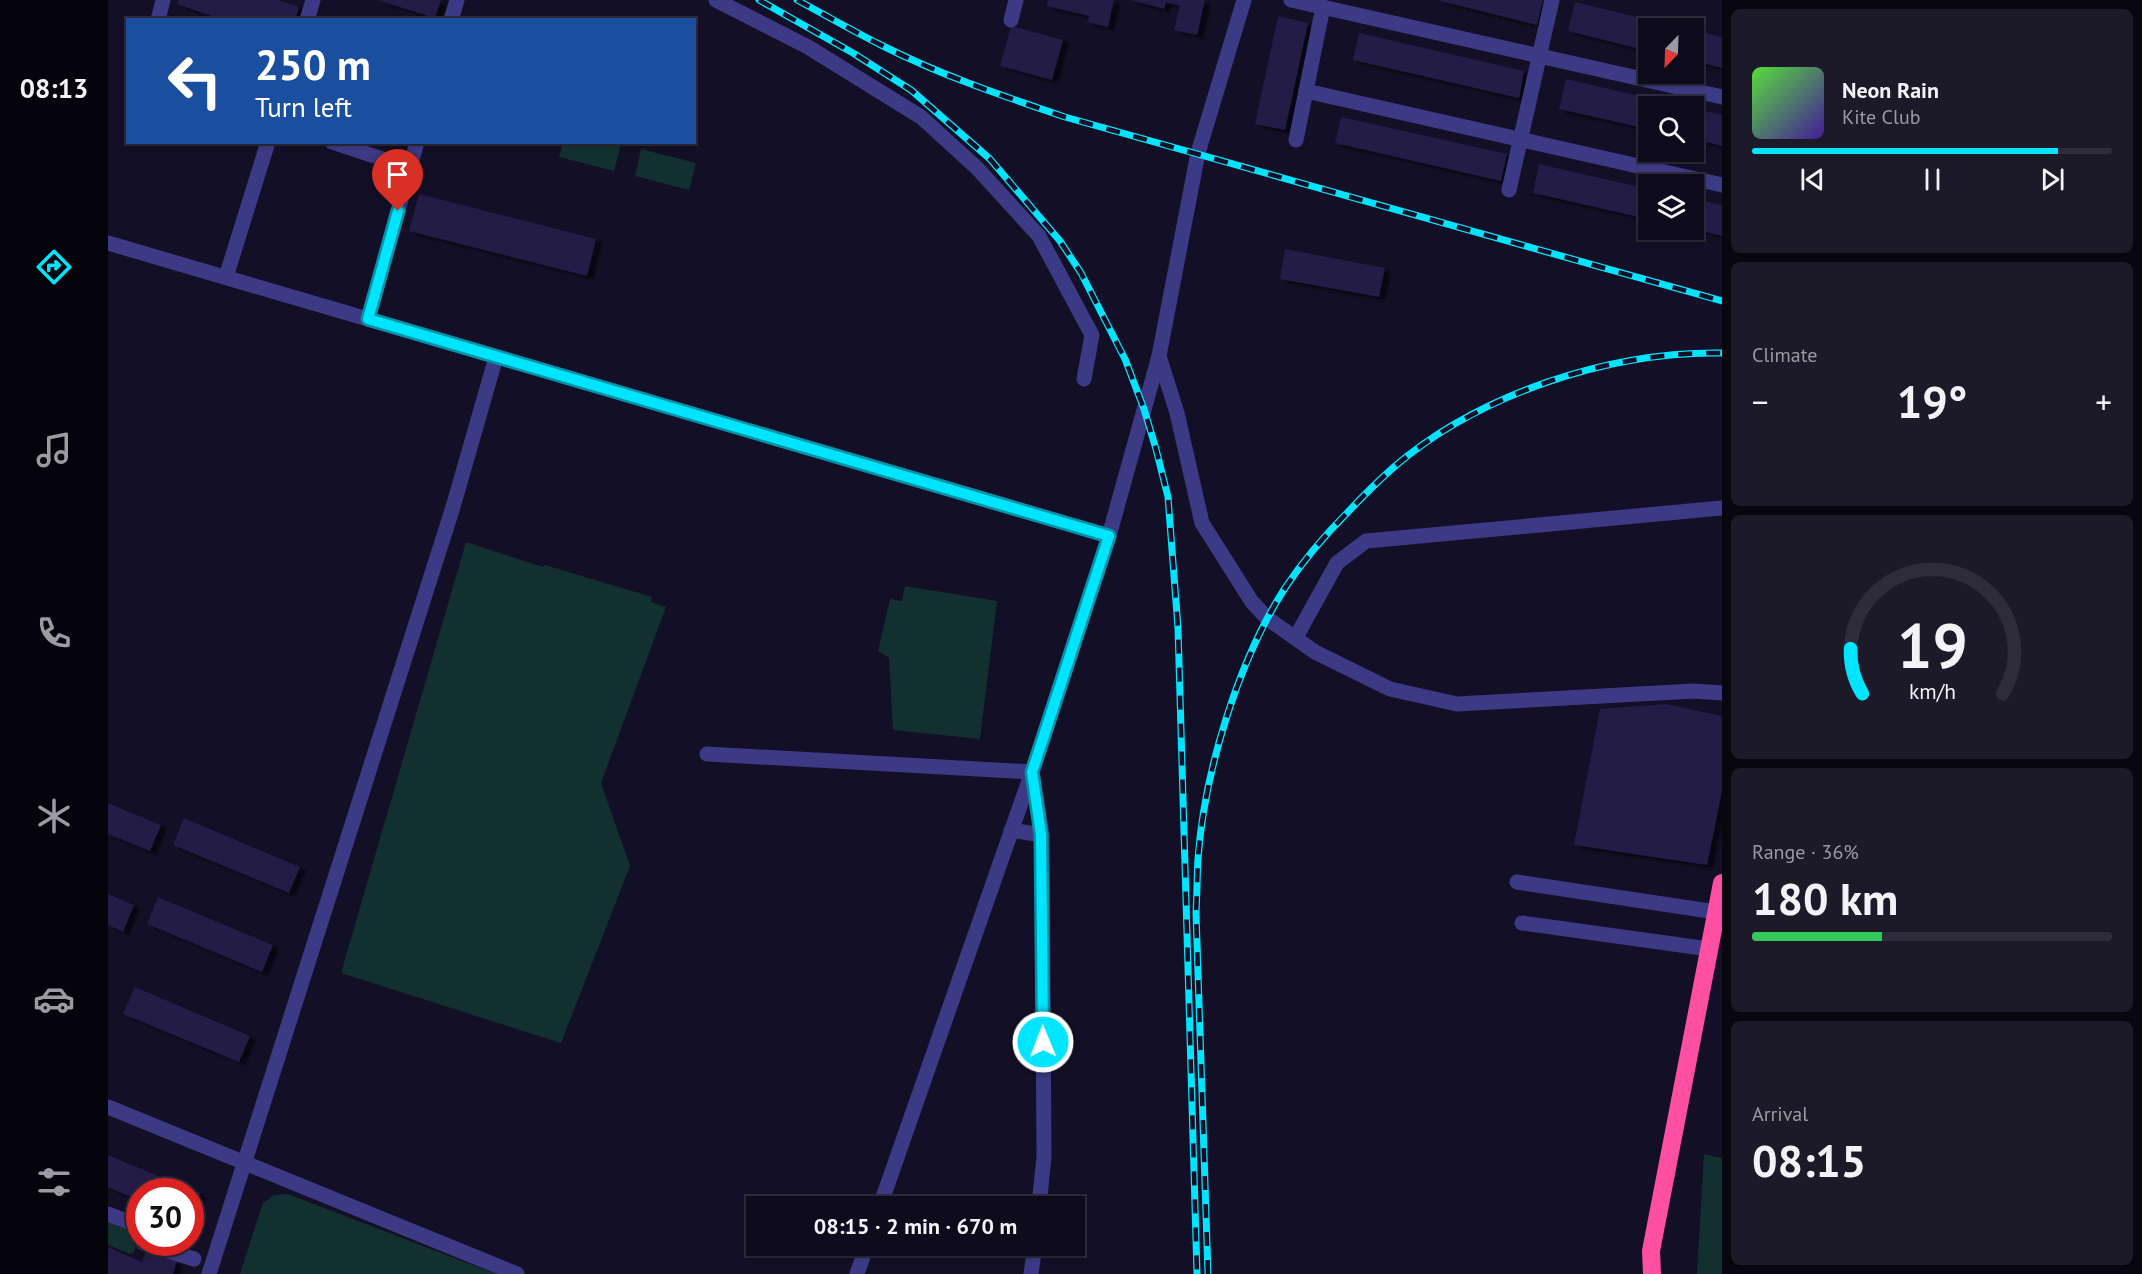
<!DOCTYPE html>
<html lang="en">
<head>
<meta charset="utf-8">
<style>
	body { margin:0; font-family:"PT Sans",sans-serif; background:#1c1929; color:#f1f3f6; height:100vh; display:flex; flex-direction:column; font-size:22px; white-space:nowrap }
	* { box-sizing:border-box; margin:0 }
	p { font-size:20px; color:#9b9ba3 }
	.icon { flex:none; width:33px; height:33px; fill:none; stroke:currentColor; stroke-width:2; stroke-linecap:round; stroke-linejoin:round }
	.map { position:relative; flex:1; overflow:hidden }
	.sheet { display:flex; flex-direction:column; gap:9px; padding:9px; background:#08060f; width:420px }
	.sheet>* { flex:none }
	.hud { position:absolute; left:18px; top:18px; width:570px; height:126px; border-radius:0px; box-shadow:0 2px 4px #0004,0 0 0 2px #2e2b3b; background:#1a4fa0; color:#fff; overflow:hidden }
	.needle { width:39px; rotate:203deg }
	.fabs { position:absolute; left:1530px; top:18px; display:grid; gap:12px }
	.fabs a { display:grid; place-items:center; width:66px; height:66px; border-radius:0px; background:#0e0b1c; box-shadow:0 2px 4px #0004,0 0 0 2px #2e2b3b; font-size:30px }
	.speed { position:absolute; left:18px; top:1178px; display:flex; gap:12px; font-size:30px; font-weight:700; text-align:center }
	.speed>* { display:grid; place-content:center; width:78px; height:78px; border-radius:50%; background:#0e0b1c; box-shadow:0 2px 4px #0004,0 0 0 2px #2e2b3b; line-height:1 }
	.speed .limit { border:9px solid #d22; background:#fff; color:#111 }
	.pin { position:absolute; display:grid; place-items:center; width:51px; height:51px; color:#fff; margin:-62px -26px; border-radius:50% 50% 50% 0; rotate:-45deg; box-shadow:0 0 6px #0007 }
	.pin .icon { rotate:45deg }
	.me { position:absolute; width:66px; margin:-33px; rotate:359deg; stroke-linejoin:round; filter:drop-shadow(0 0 4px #0008) }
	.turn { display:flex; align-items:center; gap:21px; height:126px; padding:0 30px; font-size:27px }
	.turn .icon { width:78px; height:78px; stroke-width:2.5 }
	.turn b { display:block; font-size:42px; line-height:51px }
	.big { font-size:45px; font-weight:600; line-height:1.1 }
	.sheet .widget { flex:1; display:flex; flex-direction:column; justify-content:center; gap:9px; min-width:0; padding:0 21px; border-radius:9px; background:#1c1929 }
	.sheet .dial { align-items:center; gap:0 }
	.dial svg { height:156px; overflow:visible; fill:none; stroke:#2e2b3b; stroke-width:7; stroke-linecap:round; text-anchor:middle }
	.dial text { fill:#f1f3f6; stroke:none }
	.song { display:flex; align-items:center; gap:18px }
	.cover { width:72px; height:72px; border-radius:9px; background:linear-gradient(135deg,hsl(110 70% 55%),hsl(260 70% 35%)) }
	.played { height:6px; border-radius:3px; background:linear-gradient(90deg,#00e5ff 85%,#2e2b3b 85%) }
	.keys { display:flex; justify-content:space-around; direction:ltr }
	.heat { display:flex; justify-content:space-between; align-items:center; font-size:33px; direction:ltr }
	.charge { height:9px; border-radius:4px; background:linear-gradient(90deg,#34c759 36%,#2e2b3b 0) }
	.trip { position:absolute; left:638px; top:1196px; width:339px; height:60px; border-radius:0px; background:#0e0b1c; box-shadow:0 2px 4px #0004,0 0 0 2px #2e2b3b; font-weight:600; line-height:60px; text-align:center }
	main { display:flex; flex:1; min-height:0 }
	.tabs { display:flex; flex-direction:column; width:108px; justify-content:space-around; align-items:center; background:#06040b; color:#9b9ba3 }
	.tabs .icon { width:42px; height:42px }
	.tabs .active { color:#00e5ff }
	.tabs b { font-size:27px; color:#f1f3f6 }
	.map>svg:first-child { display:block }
</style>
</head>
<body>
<main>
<nav class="tabs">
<b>08:13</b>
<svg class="icon active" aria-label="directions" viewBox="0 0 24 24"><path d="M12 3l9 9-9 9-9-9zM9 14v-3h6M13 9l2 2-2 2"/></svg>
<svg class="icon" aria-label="music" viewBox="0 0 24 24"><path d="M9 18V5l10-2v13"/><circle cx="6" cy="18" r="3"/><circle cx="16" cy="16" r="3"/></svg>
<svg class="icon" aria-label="phone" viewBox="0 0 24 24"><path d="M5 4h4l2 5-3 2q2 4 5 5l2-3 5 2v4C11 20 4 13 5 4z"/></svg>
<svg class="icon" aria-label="climate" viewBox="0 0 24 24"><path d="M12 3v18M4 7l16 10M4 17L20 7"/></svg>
<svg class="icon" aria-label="car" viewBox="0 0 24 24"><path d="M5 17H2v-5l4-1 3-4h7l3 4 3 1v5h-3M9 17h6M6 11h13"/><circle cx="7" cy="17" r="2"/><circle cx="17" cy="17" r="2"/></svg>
<svg class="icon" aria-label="filters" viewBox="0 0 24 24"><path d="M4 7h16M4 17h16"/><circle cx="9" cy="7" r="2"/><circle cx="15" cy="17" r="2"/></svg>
</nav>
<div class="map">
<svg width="1614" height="1274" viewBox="0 0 1614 1274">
	<defs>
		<filter id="shadow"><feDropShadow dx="6" dy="3.5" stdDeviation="1.5" flood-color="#0009"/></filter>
	</defs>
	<rect width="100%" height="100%" fill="#130f26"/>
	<!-- green -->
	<g fill="#12302f">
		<polygon points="508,142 513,144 506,171 451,157 455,143"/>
		<polygon points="533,149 588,163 581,190 527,176"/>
		<polygon points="358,542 435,567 437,565 544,597 543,602 558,607 493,783 522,866 453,1043 233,973"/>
		<polygon points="797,586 889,601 872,739 785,730 781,658 770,651 782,599 794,601"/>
		<polygon points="1596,1154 1614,1158 1614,1274 1589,1274"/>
		<polygon points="180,1194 388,1274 132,1274 155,1203 166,1195"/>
		<polygon points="0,1221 27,1232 30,1238 26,1252 22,1254 0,1245"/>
	</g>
	<!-- building -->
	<g fill="#241b47" filter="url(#shadow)">
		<polygon points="71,0 171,0 191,7 187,20 115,20 69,4"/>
		<polygon points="269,0 333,0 327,18"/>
		<polygon points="940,0 1006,0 1000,27 979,22 981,16 939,6"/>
		<polygon points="1022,0 1097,0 1089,35 1066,30 1072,6 1058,2 1056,9"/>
		<polygon points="1329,0 1435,0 1429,25"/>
		<polygon points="1467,2 1575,28 1540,28 1540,51 1460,31"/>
		<polygon points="1170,16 1200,23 1177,130 1147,124"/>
		<polygon points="903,26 955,40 944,80 892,66"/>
		<polygon points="1586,30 1614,37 1614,68 1586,61"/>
		<polygon points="1251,33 1416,71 1411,98 1245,60"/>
		<polygon points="1458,79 1574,106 1540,106 1540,129 1451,109"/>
		<polygon points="1586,108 1614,115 1614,146 1586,139"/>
		<polygon points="1233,117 1399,154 1393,181 1227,143"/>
		<polygon points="1431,164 1540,189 1540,219 1425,193"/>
		<polygon points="311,194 488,239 479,276 301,231"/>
		<polygon points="1586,199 1614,205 1614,236 1586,229"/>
		<polygon points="1177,249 1277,268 1271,297 1172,279"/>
		<polygon points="1558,704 1614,716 1614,791 1599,865 1466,845 1492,709"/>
		<polygon points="0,803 53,825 42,851 0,834"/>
		<polygon points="76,818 192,867 181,893 65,845"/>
		<polygon points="0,894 26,905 15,932 0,925"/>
		<polygon points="50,897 165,945 154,972 39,924"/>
		<polygon points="27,987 142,1036 131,1062 15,1014"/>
		<polygon points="0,1155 92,1193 83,1216 82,1191 32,1191 32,1201 0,1187"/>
		<polygon points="0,1247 34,1262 38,1251 69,1261 65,1274 0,1274"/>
	</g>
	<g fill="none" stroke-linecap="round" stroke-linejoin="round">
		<!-- minor -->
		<g stroke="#3d3a85" stroke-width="15">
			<polyline points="608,0 700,47 813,117 869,168 931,236 984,335 976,379"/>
			<polyline points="1136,0 1090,153 1051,356 1069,413 1094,523 1144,602 1160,619 1207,652 1282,689 1349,704 1586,691 1614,693"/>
			<polyline points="1183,0 1614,97"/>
			<polyline points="50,20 55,0"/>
			<polyline points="199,20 205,0"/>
			<polyline points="343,20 349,0"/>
			<polyline points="903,20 908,0"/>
			<polyline points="1198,91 1614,185"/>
			<polyline points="1188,140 1215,7"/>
			<polyline points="224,142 302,168"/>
			<polyline points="1401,190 1444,0"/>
			<polyline points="0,243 1001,536"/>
			<polyline points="118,277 160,142"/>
			<polyline points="260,319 309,142"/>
			<polyline points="1188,637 1229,563 1258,541 1614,508"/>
			<polyline points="599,754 924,772 934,835 936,1157 931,1206"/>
			<polyline points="903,830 934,835"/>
			<polyline points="1409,882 1608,912"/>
			<polyline points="1414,923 1601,949"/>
			<polyline points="0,1107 409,1274"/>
			<polyline points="772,1206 924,772 1001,536 1051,356"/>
			<polyline points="0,1214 32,1226"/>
			<polyline points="35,1243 86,1259"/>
			<polyline points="101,1274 345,507 388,357"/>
			<polyline points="749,1274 759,1245"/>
			<polyline points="923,1274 927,1245"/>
		</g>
		<!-- highway -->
		<polyline stroke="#ff4fa3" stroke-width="18" points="1544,1274 1543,1251 1614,883"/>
		<defs>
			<g id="rail">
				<polyline points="651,0 745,53 803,90 882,159 952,241 973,273 1017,359 1036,409 1048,449 1060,497 1070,628 1089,1274"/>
				<path d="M689 0C717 15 745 31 773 45 832 75 895 96 957 117L1614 301"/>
				<path d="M1100 1274 1088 913C1089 895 1089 877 1090 859 1096 773 1130 661 1177 588 1195 561 1217 535 1240 512 1255 496 1270 481 1286 467 1371 394 1502 351 1614 353"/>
			</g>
		</defs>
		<!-- rail casing -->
		<use href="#rail" stroke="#00e5ff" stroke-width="7"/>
		<!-- rail -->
		<use href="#rail" stroke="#130f26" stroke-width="4.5" stroke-dasharray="14" stroke-linecap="butt"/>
	</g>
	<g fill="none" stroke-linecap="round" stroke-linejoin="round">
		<defs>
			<polyline id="route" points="290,211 260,319 1001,536 924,772 933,835 935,1042"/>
		</defs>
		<!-- route casing -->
		<use href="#route" stroke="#0095a6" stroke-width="15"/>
		<!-- route -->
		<use href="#route" stroke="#00e5ff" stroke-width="10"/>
	</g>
</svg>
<div class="fabs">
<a><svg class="needle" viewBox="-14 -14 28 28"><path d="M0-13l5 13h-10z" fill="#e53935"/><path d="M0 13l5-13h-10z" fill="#9b9ba3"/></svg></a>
<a><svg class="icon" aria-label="search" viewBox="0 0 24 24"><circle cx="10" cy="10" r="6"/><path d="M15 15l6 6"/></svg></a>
<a><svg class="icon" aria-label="layers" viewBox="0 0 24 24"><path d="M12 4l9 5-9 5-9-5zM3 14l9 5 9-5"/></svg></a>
</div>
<div class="speed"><div class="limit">30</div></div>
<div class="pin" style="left:290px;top:211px;background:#d93025"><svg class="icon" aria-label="arrive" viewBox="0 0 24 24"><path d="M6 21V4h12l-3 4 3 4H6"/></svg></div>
<svg class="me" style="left:935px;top:1042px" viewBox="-20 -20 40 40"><circle r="17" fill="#00e5ff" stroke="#fff" stroke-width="3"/><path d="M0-11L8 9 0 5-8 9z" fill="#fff"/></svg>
<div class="trip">08:15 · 2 min · 670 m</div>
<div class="hud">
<div class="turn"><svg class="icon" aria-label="left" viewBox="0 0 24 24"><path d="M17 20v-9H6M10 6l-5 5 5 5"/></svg><div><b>250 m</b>Turn left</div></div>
</div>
</div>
<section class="sheet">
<div class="widget">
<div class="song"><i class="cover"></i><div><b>Neon Rain</b><p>Kite Club</p></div></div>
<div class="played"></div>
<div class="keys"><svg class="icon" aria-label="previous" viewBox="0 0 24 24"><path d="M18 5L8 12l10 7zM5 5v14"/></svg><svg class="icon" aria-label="pause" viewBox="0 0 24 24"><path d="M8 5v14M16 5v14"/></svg><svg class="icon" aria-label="next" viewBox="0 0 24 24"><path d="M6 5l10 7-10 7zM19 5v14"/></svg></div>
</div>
<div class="widget"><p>Climate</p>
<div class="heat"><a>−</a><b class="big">19°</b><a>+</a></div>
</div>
<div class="widget dial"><svg viewBox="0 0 100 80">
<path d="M14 69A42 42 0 1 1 86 69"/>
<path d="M14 69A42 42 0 0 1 8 46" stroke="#00e5ff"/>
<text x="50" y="56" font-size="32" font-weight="700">19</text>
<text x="50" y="72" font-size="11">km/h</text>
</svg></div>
<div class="widget"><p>Range · 36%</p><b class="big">180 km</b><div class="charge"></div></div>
<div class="widget"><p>Arrival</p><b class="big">08:15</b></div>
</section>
</main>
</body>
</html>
